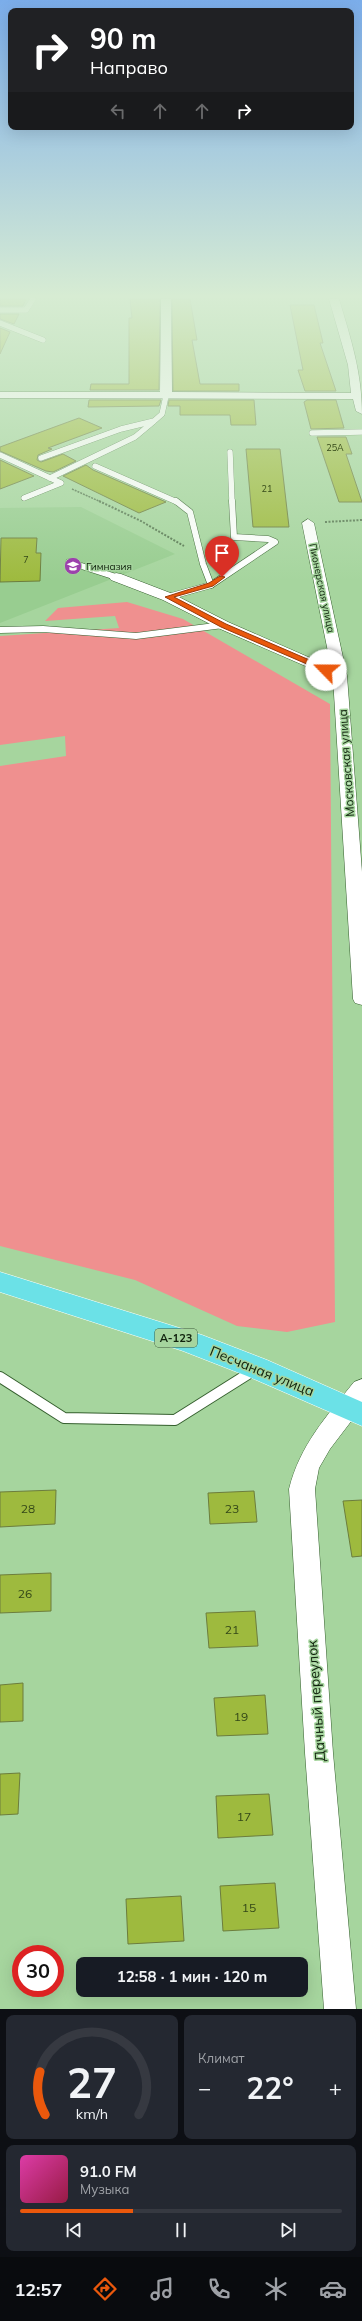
<!DOCTYPE html>
<html lang="ru">
<head>
<meta charset="utf-8">
<style>
	body { margin:0; font-family:Mulish,sans-serif; background:#242831; color:#f1f3f6; height:100vh; display:flex; flex-direction:column; font-size:15px; white-space:nowrap }
	* { box-sizing:border-box; margin:0 }
	p { font-size:13px; color:#9ea1a6 }
	.icon { flex:none; width:22px; height:22px; fill:none; stroke:currentColor; stroke-width:2; stroke-linecap:round; stroke-linejoin:round }
	.map { position:relative; height:2009px; overflow:hidden }
	.details { display:flex; flex-direction:column; gap:6px; padding:6px; background:#0d0f14; flex:1 }
	.details>* { flex:none }
	.banner { position:absolute; left:8px; top:8px; width:346px; height:122px; border-radius:8px; box-shadow:0 4px 16px #0002; background:#202124; color:#fff; overflow:hidden }
	.speed { position:absolute; left:12px; top:1945px; display:flex; gap:8px; font-size:20px; font-weight:700; text-align:center }
	.speed>* { display:grid; place-content:center; width:52px; height:52px; border-radius:50%; background:#171b24; box-shadow:0 4px 16px #0002; line-height:1 }
	.speed .limit { border:6px solid #d22; background:#fff; color:#111 }
	.pin { position:absolute; display:grid; place-items:center; width:34px; height:34px; color:#fff; margin:-41px -17px; border-radius:50% 50% 50% 0; rotate:-45deg; box-shadow:0 0 4px #0007 }
	.pin .icon { rotate:45deg }
	.me { position:absolute; width:44px; margin:-22px; rotate:293deg; stroke-linejoin:round; filter:drop-shadow(0 0 3px #0008) }
	.turn { display:flex; align-items:center; gap:14px; height:84px; padding:0 16px; font-size:18px }
	.turn .icon { width:52px; height:52px; stroke-width:2.5 }
	.turn b { display:block; font-size:28px; line-height:34px }
	.lanes { display:flex; align-items:center; height:38px; padding:0 16px; background:#0003; justify-content:center; gap:20px; direction:ltr }
	.lanes .off { opacity:.35 }
	.big { font-size:30px; font-weight:700; line-height:1.1 }
	.details .card { flex:1; display:flex; flex-direction:column; justify-content:center; gap:6px; min-width:0; padding:0 14px; border-radius:8px; background:#242831 }
	.details .dial { align-items:center; gap:0 }
	.dial svg { height:104px; overflow:visible; fill:none; stroke:#363941; stroke-width:7; stroke-linecap:round; text-anchor:middle }
	.dial text { fill:#f1f3f6; stroke:none }
	.song { display:flex; align-items:center; gap:12px }
	.cover { width:48px; height:48px; border-radius:6px; background:linear-gradient(135deg,hsl(320 70% 55%),hsl(340 70% 35%)) }
	.played { height:4px; border-radius:2px; background:linear-gradient(90deg,#ea580c 35%,#363941 35%) }
	.keys { display:flex; justify-content:space-around; direction:ltr }
	.heat { display:flex; justify-content:space-between; align-items:center; font-size:22px; direction:ltr }
	.details .tiles { flex:1; display:grid; gap:6px; grid-template-columns:1fr 1fr }
	.card:last-child { grid-column:span 2 }
	.trip { position:absolute; left:76px; top:1957px; width:232px; height:40px; border-radius:8px; background:#171b24; box-shadow:0 4px 16px #0002; font-weight:700; line-height:40px; text-align:center }
	.tabs { display:flex; height:64px; justify-content:space-around; align-items:center; background:#090b0e; color:#9ea1a6 }
	.tabs .icon { width:28px; height:28px }
	.tabs .active { color:#ea580c }
	.tabs b { font-size:18px; color:#f1f3f6 }
	.map>svg:first-child { display:block }
</style>
</head>
<body>
<div class="map">
<svg width="362" height="2009" viewBox="0 0 362 2009">
	<rect width="100%" height="100%" fill="#a6d59e"/>
	<!-- built -->
	<polygon fill="#98cd90" points="81,507 175,554 0,623 0,508"/>
	<!-- green -->
	<polygon fill="#ef908f" points="127,602 183,619 330,704 335,1322 287,1332 237,1326 135,1280 0,1246 0,766 66,756 65,736 0,745 0,636 119,628 115,616 45,621 58,608"/>
	<!-- building -->
	<g fill="#9eba3e" stroke="#6c7d3d">
		<polygon points="0,299 26,299 23,306 0,306"/>
		<polygon points="130,299 160,299 159,390 90,390 91,384 129,384 129,318 132,318"/>
		<polygon points="172,299 190,299 197,340 192,340 200,384 239,384 239,391 173,391"/>
		<polygon points="290,305 314,305 323,343 320,343 336,391 305,391 298,370 303,370"/>
		<polygon points="0,314 19,314 14,324 0,319"/>
		<polygon points="0,328 10,332 0,354"/>
		<polygon points="89,400 161,400 159,406 88,407"/>
		<polygon points="169,400 254,400 256,425 231,425 230,415 180,415 180,406 168,406"/>
		<polygon points="307,400 336,400 344,428 311,429 304,402"/>
		<polygon points="79,418 102,428 48,448 52,449 38,455 37,460 41,462 63,454 76,461 53,472 46,471 0,451 0,447"/>
		<polygon points="317,437 346,437 352,454 346,454 362,502 339,502"/>
		<polygon points="246,449 280,449 289,527 253,527"/>
		<polygon points="0,460 34,476 0,489"/>
		<polygon points="86,465 93,470 166,502 139,513 63,476"/>
		<polygon points="1,538 37,538 36,553 41,553 40,581 0,582"/>
		<polygon points="56,1490 55,1524 0,1527 0,1492"/>
		<polygon points="254,1491 257,1522 210,1524 208,1493"/>
		<polygon points="362,1500 362,1556 352,1557 343,1501"/>
		<polygon points="51,1573 51,1611 0,1613 0,1575"/>
		<polygon points="255,1611 258,1646 209,1648 206,1613"/>
		<polygon points="23,1683 23,1721 0,1722 0,1685"/>
		<polygon points="265,1695 268,1734 217,1736 214,1698"/>
		<polygon points="20,1773 18,1814 0,1815 0,1774"/>
		<polygon points="269,1794 273,1835 218,1838 216,1796"/>
		<polygon points="275,1883 279,1928 223,1931 220,1886"/>
		<polygon points="181,1896 184,1941 128,1944 126,1899"/>
	</g>
	<g fill="none" stroke-linecap="round" stroke-linejoin="round">
		<defs>
			<g id="service-far2">
				<polyline points="0,310 26,310 33,299"/>
				<polyline points="0,323 43,340"/>
				<polyline points="312,433 362,432"/>
				<polyline points="230,452 232,502"/>
				<polyline points="0,455 61,483 24,498"/>
				<polyline points="41,458 121,429 154,421 162,414 166,396"/>
				<polyline points="95,466 177,502"/>
				<polyline points="50,478 135,437 153,422"/>
			</g>
			<g id="service-far1">
				<polyline points="176,501 190,512 203,564 211,585"/>
				<polyline points="69,562 116,577"/>
				<polyline points="168,597 211,585 275,542 268,539 234,537 232,501"/>
				<polyline points="0,630 43,629 136,636 223,625"/>
			</g>
			<polyline id="service" points="0,1377 64,1418 175,1420 256,1369"/>
			<g id="minor">
				<path d="M161 299H171L172 392 351 393 348 365 329 299H339C351 339 362 373 362 414L356 411 353 399 0 398V392H160Z"/>
				<polygon points="308,519 314,523 347,676 362,872 362,1005 355,1003 353,999 333,678 218,628 163,600 111,580 109,577 116,573 121,574 173,594 228,622 331,667 302,523"/>
				<path d="M362 1379V1407L330 1449 319 1468 315 1489 333 1753 356 2009H324L305 1753 289 1489C300 1445 326 1417 354 1382Z"/>
			</g>
			<polygon id="primary" points="0,1272 202,1335 267,1360 362,1402 362,1426 247,1376 183,1351 0,1292"/>
		</defs>
		<!-- service-far2 casing -->
		<use href="#service-far2" stroke="#355f2e" stroke-width="6"/>
		<!-- service-far1 casing -->
		<use href="#service-far1" stroke="#355f2e" stroke-width="7"/>
		<!-- service casing -->
		<use href="#service" stroke="#355f2e" stroke-width="12"/>
		<!-- minor casing -->
		<use href="#minor" stroke="#355f2e" stroke-width="1"/>
		<!-- primary casing -->
		<use href="#primary" stroke="#fff" stroke-width="1"/>
		<!-- path-far1 -->
		<polyline stroke="#587852" stroke-width="1.5" stroke-dasharray="2 1" stroke-linecap="butt" points="72,489 101,502"/>
		<!-- path -->
		<g stroke="#587852" stroke-width="2" stroke-dasharray="2 1.5" stroke-linecap="butt">
			<polyline points="99,501 141,521 184,546"/>
			<polyline points="325,522 362,520"/>
		</g>
		<!-- service-far2 -->
		<use href="#service-far2" stroke="#fff" stroke-width="5.5"/>
		<!-- service-far1 -->
		<use href="#service-far1" stroke="#fff" stroke-width="6"/>
		<!-- service -->
		<use href="#service" stroke="#fff" stroke-width="10"/>
		<!-- minor -->
		<use href="#minor" fill="#fff" fill-rule="evenodd"/>
		<!-- primary -->
		<use href="#primary" fill="#6be1e7" fill-rule="evenodd"/>
	</g>
	<!-- sky -->
	<linearGradient id="sky" x2="0" y2="1"><stop stop-color="#7badea"/><stop offset="0.51" stop-color="#d7ecd3"/><stop offset="1" stop-color="#d7ecd3" stop-opacity="0"/></linearGradient>
	<rect width="362" height="581" fill="url(#sky)"/>
	<!-- route -->
	<polygon fill="#ea580c" stroke="#983908" points="220,576 225,577 213,586 174,597 226,624 328,668 328,671 323,671 221,627 165,597 209,583"/>
	<!-- icons -->
	<defs>
		<symbol id="school-disc" viewBox="-11 -11 22 22"><circle r="9.5" fill="#9c41ac" stroke="#a6d59e"/><path d="M0-5L7-2L0 1L-7-2ZM-4 1L0 2.5L4 1V4Q0 6-4 4Z" fill="#fff"/></symbol>
	</defs>
	<g fill-rule="evenodd">
		<use href="#school-disc" x="63" y="556" width="20" height="20"/>
	</g>
	<g text-anchor="middle" dominant-baseline="central" stroke-width="3" stroke-linejoin="round" paint-order="stroke">
		<!-- far-number labels -->
		<g font-size="9" fill="#334718">
			<text x="335" y="447">25А</text>
			<text x="267" y="488">21</text>
			<text x="26" y="559">7</text>
		</g>
		<!-- far-poi labels -->
		<g font-size="10" fill="#0f210c" stroke="#a6d59e" text-anchor="start">
			<text x="86" y="566">Гимназия</text>
		</g>
		<!-- far-street labels -->
		<g font-size="10" fill="#0f210c" stroke="#a6d59e">
			<text transform="translate(322 588) rotate(78)">Пионерская улица</text>
		</g>
		<!-- shield labels -->
		<rect fill="#a6d59e" stroke="#3c5738" stroke-width="1" x="155" y="1329" width="42" height="18" rx="3"/>
		<g font-size="11" font-weight="bold" fill="#0f210c">
			<text x="176" y="1338">А-123</text>
		</g>
		<!-- street labels -->
		<g font-size="12" fill="#0f210c" stroke="#a6d59e">
			<text transform="translate(346 763) rotate(-94)">Московская улица</text>
		</g>
		<!-- near-number labels -->
		<g font-size="12" fill="#334718">
			<text x="28" y="1508">28</text>
			<text x="232" y="1508">23</text>
			<text x="25" y="1593">26</text>
			<text x="232" y="1629">21</text>
			<text x="241" y="1716">19</text>
			<text x="244" y="1816">17</text>
			<text x="249" y="1907">15</text>
		</g>
		<!-- near-street labels -->
		<g font-size="14" fill="#0f210c" stroke="#a6d59e">
			<text transform="translate(262 1371) rotate(22)">Песчаная улица</text>
			<text transform="translate(316 1701) rotate(-94)">Дачный переулок</text>
		</g>
	</g>
</svg>
<div class="speed"><div class="limit">30</div></div>
<div class="pin" style="left:222px;top:577px;background:#d93025"><svg class="icon" aria-label="arrive" viewBox="0 0 24 24"><path d="M6 21V4h12l-3 4 3 4H6"/></svg></div>
<svg class="me" style="left:326px;top:670px" viewBox="-20 -20 40 40"><circle r="19" fill="#fff"/><path d="M0-13L10 11 0 6-10 11z" fill="#ea580c"/></svg>
<div class="trip">12:58 · 1 мин · 120 m</div>
<div class="banner">
<div class="turn"><svg class="icon" aria-label="right" viewBox="0 0 24 24"><path d="M7 20v-9h11M14 6l5 5-5 5"/></svg><div><b>90 m</b>Направо</div></div>
<div class="lanes"><svg class="icon off" aria-label="left" viewBox="0 0 24 24"><path d="M17 20v-9H6M10 6l-5 5 5 5"/></svg><svg class="icon off" aria-label="ahead" viewBox="0 0 24 24"><path d="M12 20V5M6 11l6-6 6 6"/></svg><svg class="icon off" aria-label="ahead" viewBox="0 0 24 24"><path d="M12 20V5M6 11l6-6 6 6"/></svg><svg class="icon" aria-label="right" viewBox="0 0 24 24"><path d="M7 20v-9h11M14 6l5 5-5 5"/></svg></div>
</div>
</div>
<section class="details">
<div class="tiles">
<div class="card dial"><svg viewBox="0 0 100 80">
<path d="M14 69A42 42 0 1 1 86 69"/>
<path d="M14 69A42 42 0 0 1 10 36" stroke="#ea580c"/>
<text x="50" y="56" font-size="32" font-weight="700">27</text>
<text x="50" y="72" font-size="11">km/h</text>
</svg></div>
<div class="card"><p>Климат</p>
<div class="heat"><a>−</a><b class="big">22°</b><a>+</a></div>
</div>
<div class="card">
<div class="song"><i class="cover"></i><div><b>91.0 FM</b><p>Музыка</p></div></div>
<div class="played"></div>
<div class="keys"><svg class="icon" aria-label="previous" viewBox="0 0 24 24"><path d="M18 5L8 12l10 7zM5 5v14"/></svg><svg class="icon" aria-label="pause" viewBox="0 0 24 24"><path d="M8 5v14M16 5v14"/></svg><svg class="icon" aria-label="next" viewBox="0 0 24 24"><path d="M6 5l10 7-10 7zM19 5v14"/></svg></div>
</div>
</div>
</section>
<nav class="tabs">
<b>12:57</b>
<svg class="icon active" aria-label="directions" viewBox="0 0 24 24"><path d="M12 3l9 9-9 9-9-9zM9 14v-3h6M13 9l2 2-2 2"/></svg>
<svg class="icon" aria-label="music" viewBox="0 0 24 24"><path d="M9 18V5l10-2v13"/><circle cx="6" cy="18" r="3"/><circle cx="16" cy="16" r="3"/></svg>
<svg class="icon" aria-label="phone" viewBox="0 0 24 24"><path d="M5 4h4l2 5-3 2q2 4 5 5l2-3 5 2v4C11 20 4 13 5 4z"/></svg>
<svg class="icon" aria-label="climate" viewBox="0 0 24 24"><path d="M12 3v18M4 7l16 10M4 17L20 7"/></svg>
<svg class="icon" aria-label="car" viewBox="0 0 24 24"><path d="M5 17H2v-5l4-1 3-4h7l3 4 3 1v5h-3M9 17h6M6 11h13"/><circle cx="7" cy="17" r="2"/><circle cx="17" cy="17" r="2"/></svg>
</nav>
</body>
</html>
